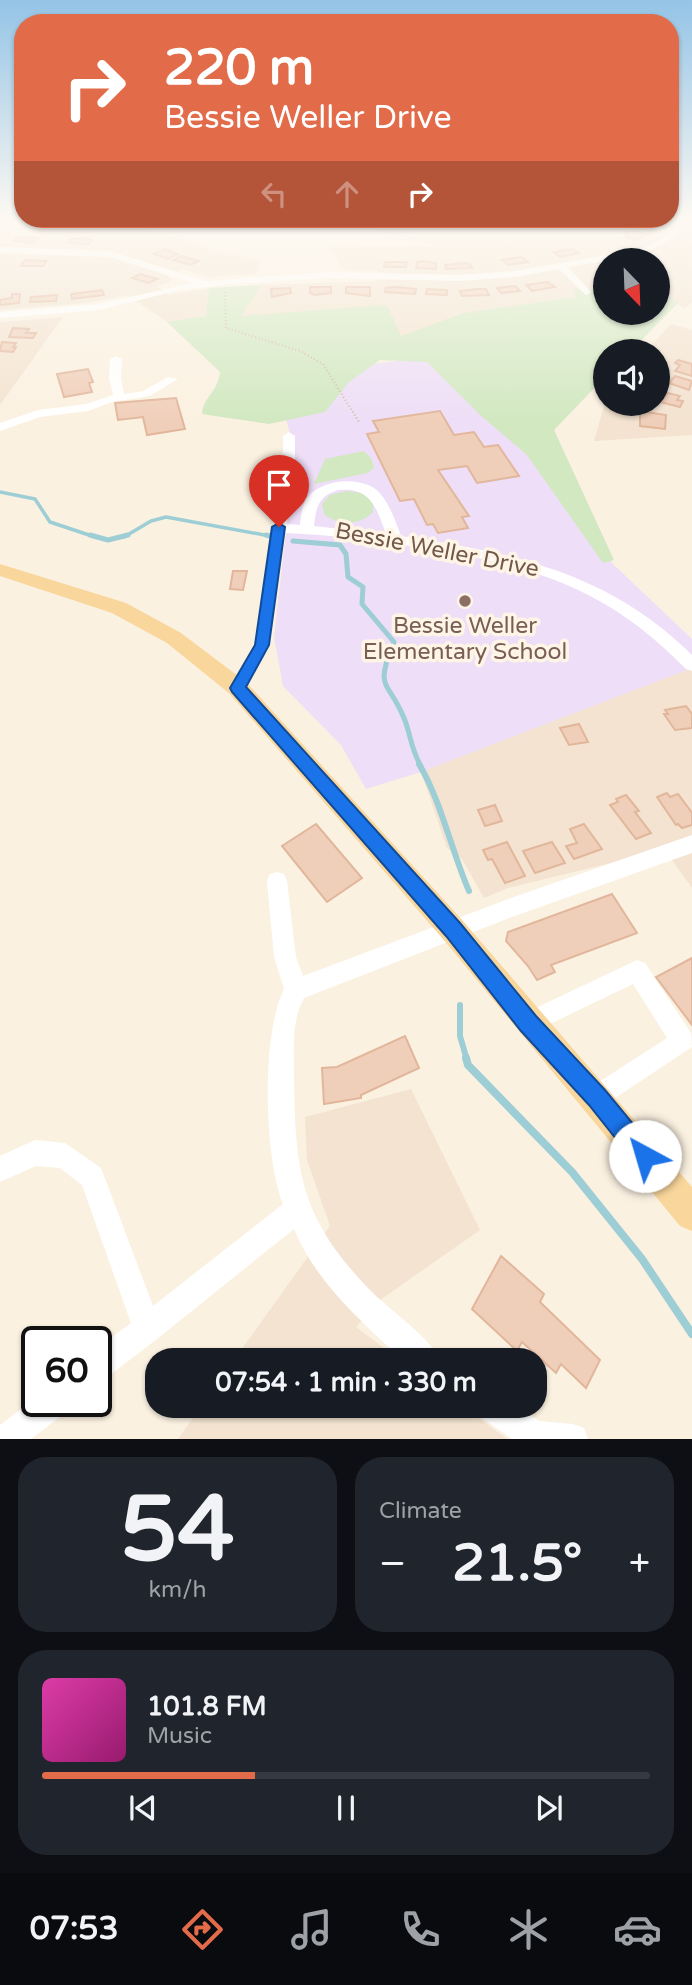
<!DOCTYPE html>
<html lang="en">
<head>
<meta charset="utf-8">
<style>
	body { margin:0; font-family:"Varela Round",sans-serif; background:#20242c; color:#f1f3f6; height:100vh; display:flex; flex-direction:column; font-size:26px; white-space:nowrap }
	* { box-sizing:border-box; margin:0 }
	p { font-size:23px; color:#9ea1a6 }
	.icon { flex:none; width:38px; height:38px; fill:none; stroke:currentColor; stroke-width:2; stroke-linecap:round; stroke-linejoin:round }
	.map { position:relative; height:1439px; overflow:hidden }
	.drawer { display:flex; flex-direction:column; gap:18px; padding:18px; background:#0d0f14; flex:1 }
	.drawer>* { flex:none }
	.top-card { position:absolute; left:14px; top:14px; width:665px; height:214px; border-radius:28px; box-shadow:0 2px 5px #0004; background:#e26b49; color:#fff; overflow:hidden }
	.needle { width:46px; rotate:157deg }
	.buttons { position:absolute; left:593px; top:248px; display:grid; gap:14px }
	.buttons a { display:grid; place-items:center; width:77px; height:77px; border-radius:50%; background:#171b24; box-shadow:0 2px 5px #0004; font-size:35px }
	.speed { position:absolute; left:21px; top:1326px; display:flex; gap:14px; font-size:35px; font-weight:700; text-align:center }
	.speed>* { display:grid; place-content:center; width:91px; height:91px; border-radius:50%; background:#171b24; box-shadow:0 2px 5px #0004; line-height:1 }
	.speed .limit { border:4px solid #111; border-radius:10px; background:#fff; color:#111 }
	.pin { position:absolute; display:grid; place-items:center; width:60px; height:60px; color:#fff; margin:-72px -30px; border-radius:50% 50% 50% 0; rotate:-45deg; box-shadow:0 0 7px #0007 }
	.pin .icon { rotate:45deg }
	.me { position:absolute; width:77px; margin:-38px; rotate:321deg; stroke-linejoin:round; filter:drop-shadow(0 0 5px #0008) }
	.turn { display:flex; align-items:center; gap:24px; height:147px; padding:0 35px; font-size:32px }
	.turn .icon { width:91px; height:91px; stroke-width:2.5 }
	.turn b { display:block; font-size:49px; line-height:60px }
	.lanes { display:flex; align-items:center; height:66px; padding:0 35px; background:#0003; justify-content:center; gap:35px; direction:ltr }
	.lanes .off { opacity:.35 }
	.big { font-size:52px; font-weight:700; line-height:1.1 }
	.drawer .tile { flex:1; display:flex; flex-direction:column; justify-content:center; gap:10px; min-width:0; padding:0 24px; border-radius:28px; background:#20242c }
	.drawer .dial { align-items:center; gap:0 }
	.dial b { font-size:91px; line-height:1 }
	.song { display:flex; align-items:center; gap:21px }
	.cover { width:84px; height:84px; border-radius:10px; background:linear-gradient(135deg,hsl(320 70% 55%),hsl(320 70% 35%)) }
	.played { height:7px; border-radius:4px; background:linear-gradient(90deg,#e26b49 35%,#363941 35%) }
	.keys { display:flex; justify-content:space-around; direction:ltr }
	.heat { display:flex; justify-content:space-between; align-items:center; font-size:38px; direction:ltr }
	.drawer .tiles { flex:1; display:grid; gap:18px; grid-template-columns:1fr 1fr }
	.tile:last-child { grid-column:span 2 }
	.trip { position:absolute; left:145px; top:1348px; width:402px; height:70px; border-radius:28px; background:#171b24; box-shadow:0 2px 5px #0004; font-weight:700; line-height:70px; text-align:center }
	.menu { display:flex; height:112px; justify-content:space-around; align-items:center; background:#090b0e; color:#9ea1a6 }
	.menu .icon { width:49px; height:49px }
	.menu .active { color:#e26b49 }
	.menu b { font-size:32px; color:#f1f3f6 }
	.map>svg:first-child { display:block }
</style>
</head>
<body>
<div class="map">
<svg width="692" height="1439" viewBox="0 0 692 1439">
	<rect width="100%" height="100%" fill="#fbf1e1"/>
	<!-- residential -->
	<g fill="#f3e3d0">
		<polygon points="0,222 108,224 161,232 214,250 262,261 256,274 209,277 182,269 169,276 170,282 157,286 168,295 209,288 206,316 167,322 128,295 87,303 0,310"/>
		<polygon points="348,222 692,222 692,302 685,309 658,290 658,261 606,261 605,289 574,289 576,297 463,313 401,336 240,316 261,285 376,281 379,271 342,269 335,255 327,247 438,246"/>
		<polygon points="63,317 0,405 0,322"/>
		<polygon points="671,324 692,330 692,435 594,441 605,403 658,404 658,352 645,352"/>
		<polygon points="692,668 692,888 662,846 623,860 508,888 484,898 462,859 447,848 421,772"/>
		<polygon points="411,1089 480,1230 380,1300 356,1327 400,1360 234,1360 330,1226 307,1160 305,1117"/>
		<polygon points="202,1405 461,1405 507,1439 178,1439"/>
	</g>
	<!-- education -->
	<polygon fill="#eedef7" points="439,356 535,457 574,514 614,565 692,639 692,668 421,772 366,789 341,745 283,686 274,637 295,454 275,375"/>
	<!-- green -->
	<g fill="#d1e8c1">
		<path d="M261 285 241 316 387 305 401 336 463 313 576 297 574 289H605L606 313H658V290L678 303 630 352H606L605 377 554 430 614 560 603 563 527 455 478 413 427 362 380 360 349 382 325 412 269 424 202 414C204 395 217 394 220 372L167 322 206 316 209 288Z"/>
		<polygon points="364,451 371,458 374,468 367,473 314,484 325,459"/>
		<path d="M346 491 362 493 373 502V512C360 526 338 526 324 514L322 504 330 495Z"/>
	</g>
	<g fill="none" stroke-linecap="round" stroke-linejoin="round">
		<!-- stream-far3 -->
		<g stroke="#9dcdd5" stroke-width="3.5">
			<polyline points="0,492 35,499 50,522 95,537"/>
			<polyline points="124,537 151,521 166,517 270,536"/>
		</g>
		<!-- stream-far2 -->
		<g stroke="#9dcdd5" stroke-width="5">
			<polyline points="90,535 108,540 128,535"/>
			<polyline points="266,535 270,536"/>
			<path d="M293 541 340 545 346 554 348 577 363 587 362 604 394 642C374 691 388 679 404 718 411 735 411 750 421 766"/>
		</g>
		<!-- stream-far1 -->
		<g stroke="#9dcdd5" stroke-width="6">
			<path d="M419 764C442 803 451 850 469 891"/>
			<polyline points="460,1005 460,1036 467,1060"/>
		</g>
		<!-- stream -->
		<polyline stroke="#9dcdd5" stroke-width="8" points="466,1058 468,1065 572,1172 642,1259 692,1334"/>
	</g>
	<!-- building -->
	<g fill="#f0cfba" stroke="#e2b69b" stroke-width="2">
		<polygon points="629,231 636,231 647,234 636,240 625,237 629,235 625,233"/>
		<polygon points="17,237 38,238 34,243 14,241"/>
		<polygon points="83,238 92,240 89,244 68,243 71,239"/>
		<polygon points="165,249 177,254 168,259 154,254"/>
		<polygon points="573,249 579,253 560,257 554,252"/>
		<polygon points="181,256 199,261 190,265 173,260"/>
		<polygon points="522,257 528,262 508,265 502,260"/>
		<polygon points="25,260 47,261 43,266 21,266"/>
		<polygon points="422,261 436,263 436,269 416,268 417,262"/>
		<polygon points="385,262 407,262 406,267 384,267"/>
		<polygon points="464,263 470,264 472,268 446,269 445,265"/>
		<polygon points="140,274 157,279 149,283 132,278"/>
		<polygon points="548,282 555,287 532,291 526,285"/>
		<polygon points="515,286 520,291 501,293 497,288"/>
		<polygon points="310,287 331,287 331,293 314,295 310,293"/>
		<polygon points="346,287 370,287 370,296 346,293"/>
		<polygon points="396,287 416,289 415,294 385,292 386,288"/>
		<polygon points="290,288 291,293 272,297 271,289"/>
		<polygon points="427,289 447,290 447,295 426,294"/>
		<polygon points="477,289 486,289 489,295 462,296 460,291"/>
		<polygon points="102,290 104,295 72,299 71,294"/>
		<polygon points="12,294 20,294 19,303 0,305 0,300 12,298"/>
		<polygon points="57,295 56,301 30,302 31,297"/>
		<polygon points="13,328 29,329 26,333 36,333 33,338 9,337"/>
		<polygon points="2,342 16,343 13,347 16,347 13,352 0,351"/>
		<polygon points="678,360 692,364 692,376 675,371 680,365 675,363"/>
		<polygon points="88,369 93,382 89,383 92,392 64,397 57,374"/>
		<polygon points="675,376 692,381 689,390 669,383"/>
		<polygon points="668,393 680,396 677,400 683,401 680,407 660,402"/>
		<polygon points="176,398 185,429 147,435 143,417 118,420 115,403"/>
		<polygon points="440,411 454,435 474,432 484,447 498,445 519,476 477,483 467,466 438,470 469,516 462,517 468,528 438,533 433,524 427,525 414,499 400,501 367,434 379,432 373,421"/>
		<polygon points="640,411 666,415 665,429 640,426"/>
		<polygon points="233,571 247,571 243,590 230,589"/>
		<polygon points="686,706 692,714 692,728 675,730 664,714 668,714 665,710"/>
		<polygon points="579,724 588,742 569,745 560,728"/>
		<polygon points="667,793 670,797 678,794 692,813 692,825 682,828 678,824 676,825 657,797"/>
		<polygon points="626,795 639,811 635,812 651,833 636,839 610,805 618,802 616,799"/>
		<polygon points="495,805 502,821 485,826 478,810"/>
		<polygon points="316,824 362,878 327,902 282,846"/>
		<polygon points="584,824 602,849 574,859 566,846 577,843 570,829"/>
		<polygon points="507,842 525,876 505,883 492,859 488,860 483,850"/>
		<polygon points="552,842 565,863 535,873 523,851"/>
		<polygon points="612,894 637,933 551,965 555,972 537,980 528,966 506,941 508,932"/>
		<polygon points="692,958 692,1025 656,977"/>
		<polygon points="405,1036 419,1068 361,1095 361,1098 324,1104 322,1068 337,1067"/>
		<polygon points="501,1256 544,1294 540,1302 600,1360 586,1388 561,1364 556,1373 522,1342 517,1351 472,1309"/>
	</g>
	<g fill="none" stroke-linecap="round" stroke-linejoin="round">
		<!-- path -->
		<polyline stroke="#d4b39d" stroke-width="2" stroke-dasharray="1 2.5" stroke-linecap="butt" points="225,292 226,328 300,351 323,364 359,422"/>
		<!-- minor -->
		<g fill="#fff" fill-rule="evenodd">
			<path d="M682 222H691C658 257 613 259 568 267L591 292 586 295 559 269 515 277 459 281 328 278 232 284 180 290 99 310 0 318V312L99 304 192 283 110 257 0 253V247L110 251 206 281 328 272 459 275 515 271 642 249 662 239Z"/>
			<polygon points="116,356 122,359 121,378 124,394 143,391 168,377 178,379 150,396 112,402 88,411 40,417 0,431 0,423 38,410 86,404 113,395 109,378 110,359"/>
			<path d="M289 432 295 436V459L287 524 300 525C301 515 302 506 307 498 320 480 355 476 374 488 388 498 395 520 401 536 513 553 608 572 692 655V671L686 669C608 589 537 567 429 549 382 541 334 535 285 533L270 645 244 693H232L230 688 254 645 283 459V436ZM338 490C371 487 376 507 386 534L314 526C316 506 319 496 338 490Z"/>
			<path d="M692 835V853L512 917 304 998C291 1022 294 1050 294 1076 295 1172 300 1217 369 1289 387 1308 432 1339 440 1360H403L393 1351C355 1316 314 1278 294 1229L157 1339 106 1378 96 1382V1349L131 1323 82 1185 60 1168 36 1166 0 1182V1156L35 1140 65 1143 101 1168 153 1306 283 1204C264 1157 261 1035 284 989L274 957 267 881 270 874 277 872 284 874 287 881 296 957 303 976 511 898Z"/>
			<polygon points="637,960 645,963 691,1033 692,1047 597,1110 588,1107 585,1098 588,1089 667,1038 633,984 529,1034 521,1031 518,1023 521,1015"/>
			<polygon points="37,1397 37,1402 69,1402 65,1413 31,1439 0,1439 0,1425"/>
			<polygon points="475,1405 516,1405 539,1421 573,1424 584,1428 588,1439 512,1439 479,1416"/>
		</g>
		<!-- major -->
		<polygon fill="#f9d69b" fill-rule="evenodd" points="0,564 126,603 181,633 246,682 463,921 692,1187 692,1231 680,1226 443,939 230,694 167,643 112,613 0,576"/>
	</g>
	<!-- sky -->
	<linearGradient id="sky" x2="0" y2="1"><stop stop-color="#94c4e6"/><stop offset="0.52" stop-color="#fdf9f2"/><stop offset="1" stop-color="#fdf9f2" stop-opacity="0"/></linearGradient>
	<rect width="692" height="423" fill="url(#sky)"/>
	<!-- route -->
	<polygon fill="#1a73e8" stroke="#114b97" stroke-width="2" points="279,523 285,527 269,645 246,687 460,923 536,1016 605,1090 653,1148 656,1156 653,1164 645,1168 636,1164 589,1105 521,1031 446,936 232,692 230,688 255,645 272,527"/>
	<!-- markers -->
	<circle fill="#8d6e63" stroke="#fff5e7" stroke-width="2.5" cx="465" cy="601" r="7"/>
	<g text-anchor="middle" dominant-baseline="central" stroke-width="7" stroke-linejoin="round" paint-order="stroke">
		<!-- street labels -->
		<g font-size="23" fill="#725849" stroke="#fff5e7">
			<text transform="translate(437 550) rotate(11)">Bessie Weller Drive</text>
		</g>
		<!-- education labels -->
		<g font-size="23" fill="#785e54" stroke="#fff5e7">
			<text x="465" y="626">Bessie Weller<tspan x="465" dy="26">Elementary School</tspan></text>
		</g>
	</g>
</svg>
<div class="buttons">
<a><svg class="needle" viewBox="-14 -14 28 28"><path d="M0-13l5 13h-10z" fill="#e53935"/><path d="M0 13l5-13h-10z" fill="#9ea1a6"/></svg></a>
<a><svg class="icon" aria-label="sound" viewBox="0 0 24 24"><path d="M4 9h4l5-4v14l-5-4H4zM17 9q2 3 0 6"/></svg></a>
</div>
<div class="speed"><div class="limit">60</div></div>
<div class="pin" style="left:279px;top:527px;background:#d93025"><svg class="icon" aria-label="arrive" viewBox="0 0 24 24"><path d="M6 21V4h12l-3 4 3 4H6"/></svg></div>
<svg class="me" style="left:645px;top:1156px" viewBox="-20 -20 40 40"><circle r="19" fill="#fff"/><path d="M0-13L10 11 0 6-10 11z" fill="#1a73e8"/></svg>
<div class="trip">07:54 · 1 min · 330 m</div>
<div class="top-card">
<div class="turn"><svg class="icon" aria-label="right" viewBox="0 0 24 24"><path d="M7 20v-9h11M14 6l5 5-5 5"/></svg><div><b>220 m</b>Bessie Weller Drive</div></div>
<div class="lanes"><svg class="icon off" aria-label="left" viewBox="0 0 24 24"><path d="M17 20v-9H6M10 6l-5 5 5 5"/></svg><svg class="icon off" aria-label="ahead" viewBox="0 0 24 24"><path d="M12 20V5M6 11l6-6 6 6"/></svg><svg class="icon" aria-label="right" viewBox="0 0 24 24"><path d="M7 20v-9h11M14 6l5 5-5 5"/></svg></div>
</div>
</div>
<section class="drawer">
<div class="tiles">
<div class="tile dial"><b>54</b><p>km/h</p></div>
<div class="tile"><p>Climate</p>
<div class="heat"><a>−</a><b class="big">21.5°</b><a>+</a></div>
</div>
<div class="tile">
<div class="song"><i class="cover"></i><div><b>101.8 FM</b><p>Music</p></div></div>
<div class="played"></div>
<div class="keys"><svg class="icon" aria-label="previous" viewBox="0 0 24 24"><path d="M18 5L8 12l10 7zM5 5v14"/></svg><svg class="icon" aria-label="pause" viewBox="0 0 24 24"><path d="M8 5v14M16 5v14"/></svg><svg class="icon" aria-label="next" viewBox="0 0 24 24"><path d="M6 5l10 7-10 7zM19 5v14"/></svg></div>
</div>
</div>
</section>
<nav class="menu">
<b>07:53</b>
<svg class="icon active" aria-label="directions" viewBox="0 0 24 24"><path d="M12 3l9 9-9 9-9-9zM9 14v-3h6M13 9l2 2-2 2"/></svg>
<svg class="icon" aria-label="music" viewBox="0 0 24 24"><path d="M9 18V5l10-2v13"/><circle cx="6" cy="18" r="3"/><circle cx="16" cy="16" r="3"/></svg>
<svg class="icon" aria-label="phone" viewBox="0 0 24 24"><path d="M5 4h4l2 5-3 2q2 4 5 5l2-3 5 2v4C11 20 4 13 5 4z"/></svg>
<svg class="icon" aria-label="climate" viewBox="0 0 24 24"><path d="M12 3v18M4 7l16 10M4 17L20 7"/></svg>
<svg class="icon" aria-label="car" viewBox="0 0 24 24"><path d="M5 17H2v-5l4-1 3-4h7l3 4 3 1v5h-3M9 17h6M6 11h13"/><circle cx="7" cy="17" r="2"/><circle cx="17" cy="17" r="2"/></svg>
</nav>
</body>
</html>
